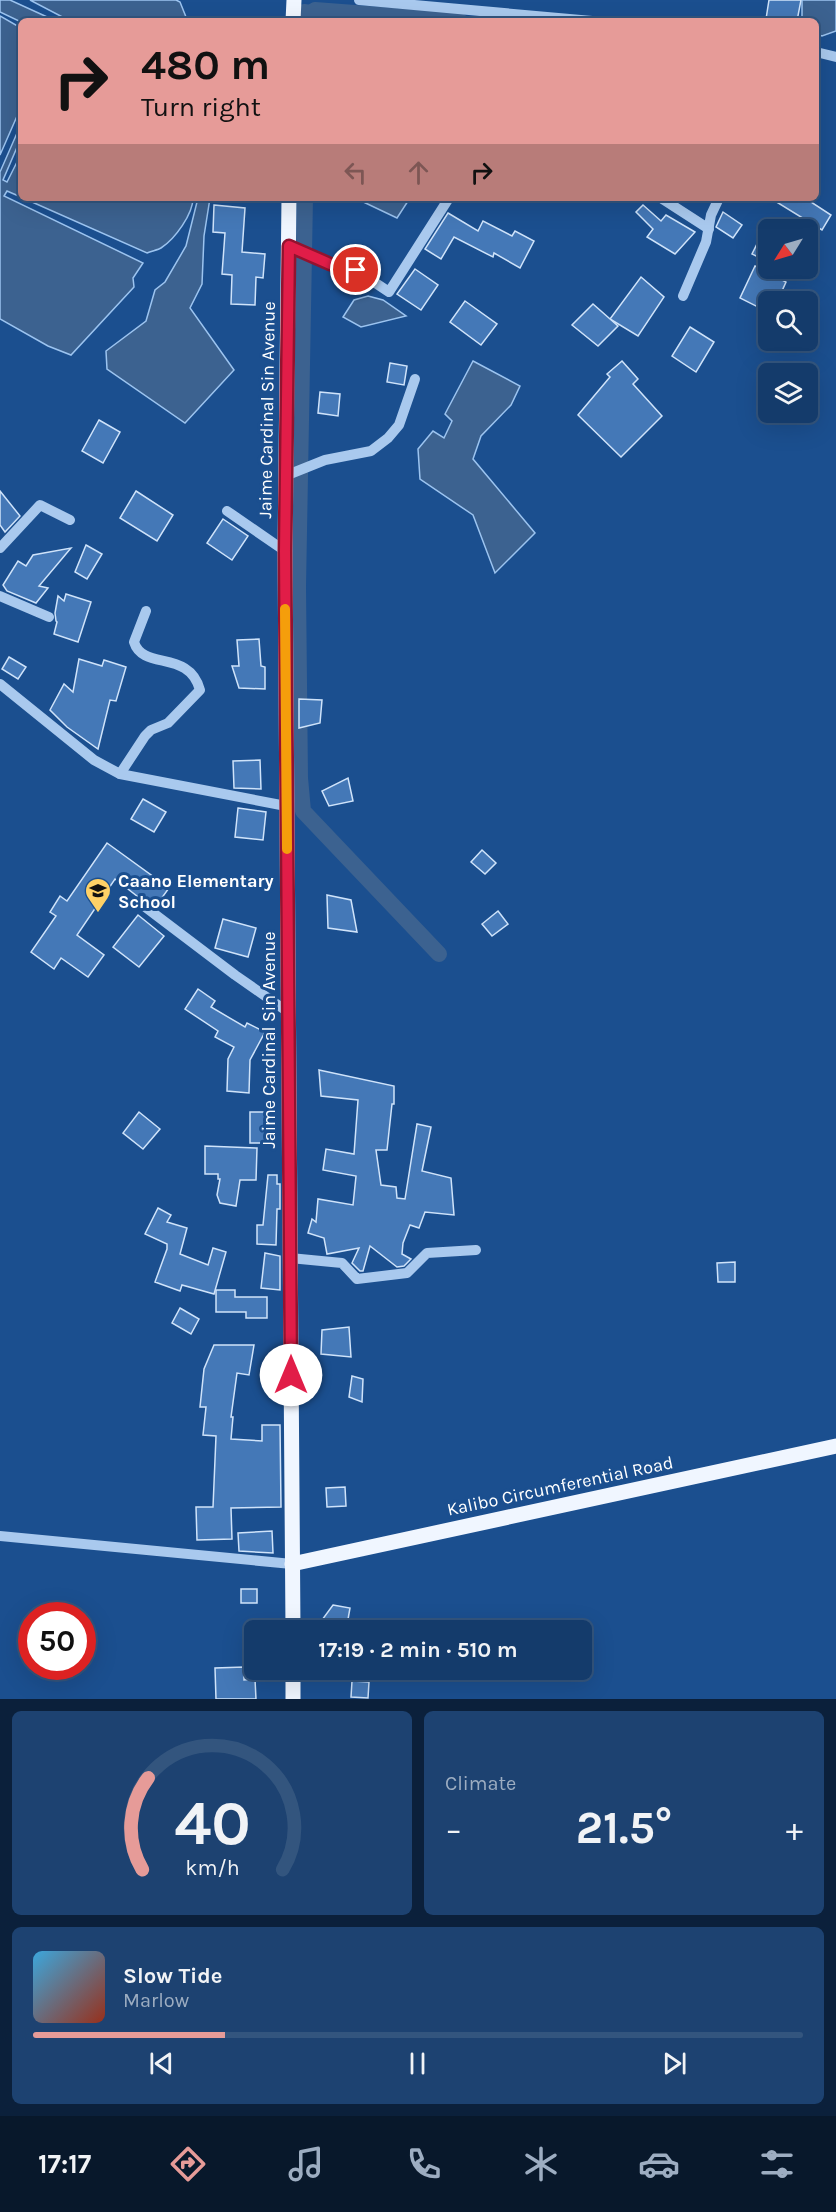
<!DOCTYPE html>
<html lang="en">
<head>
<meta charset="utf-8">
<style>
	body { margin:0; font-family:Karla,sans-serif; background:#1d4271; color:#f1f3f6; height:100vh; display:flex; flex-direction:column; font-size:22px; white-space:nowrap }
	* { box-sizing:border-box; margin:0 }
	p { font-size:20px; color:#9dadc1 }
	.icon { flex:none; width:33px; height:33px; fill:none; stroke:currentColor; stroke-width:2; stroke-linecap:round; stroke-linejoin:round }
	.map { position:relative; height:1699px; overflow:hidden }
	.sheet { display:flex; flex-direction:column; gap:12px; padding:12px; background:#0b203b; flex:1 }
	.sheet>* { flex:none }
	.top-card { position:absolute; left:18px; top:18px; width:801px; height:183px; border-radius:9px; box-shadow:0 6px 24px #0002,0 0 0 2px #33557e; background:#e69b98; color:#111; overflow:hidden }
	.needle { width:39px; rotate:233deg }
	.controls { position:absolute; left:758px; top:219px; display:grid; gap:12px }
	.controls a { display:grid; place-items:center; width:60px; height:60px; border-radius:9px; background:#143b6b; box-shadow:0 6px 24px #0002,0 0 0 2px #33557e; font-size:30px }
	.speed { position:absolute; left:18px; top:1602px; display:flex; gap:12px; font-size:30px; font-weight:700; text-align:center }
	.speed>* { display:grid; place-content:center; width:78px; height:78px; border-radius:50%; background:#143b6b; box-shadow:0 6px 24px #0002,0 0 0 2px #33557e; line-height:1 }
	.speed .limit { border:9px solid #d22; background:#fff; color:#111 }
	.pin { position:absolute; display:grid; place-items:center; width:51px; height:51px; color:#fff; margin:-26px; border:3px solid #fff; border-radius:50%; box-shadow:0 2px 6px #0007 }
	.me { position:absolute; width:66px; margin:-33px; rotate:0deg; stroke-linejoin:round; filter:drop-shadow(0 0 4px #0008) }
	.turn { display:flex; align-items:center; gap:21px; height:126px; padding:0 24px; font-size:27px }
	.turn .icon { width:78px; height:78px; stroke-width:2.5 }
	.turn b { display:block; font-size:42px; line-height:51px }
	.lanes { display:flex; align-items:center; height:57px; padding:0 24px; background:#0003; justify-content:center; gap:30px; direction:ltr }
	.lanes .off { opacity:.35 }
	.big { font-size:45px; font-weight:700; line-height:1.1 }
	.sheet .widget { flex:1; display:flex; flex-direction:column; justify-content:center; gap:9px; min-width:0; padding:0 21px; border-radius:9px; background:#1d4271 }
	.sheet .dial { align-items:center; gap:0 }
	.dial svg { height:156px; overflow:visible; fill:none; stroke:#33557e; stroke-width:7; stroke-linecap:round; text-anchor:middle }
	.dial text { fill:#f1f3f6; stroke:none }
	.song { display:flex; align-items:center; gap:18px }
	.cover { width:72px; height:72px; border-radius:9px; background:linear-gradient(135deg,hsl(200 70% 55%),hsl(10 70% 35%)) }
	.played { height:6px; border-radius:3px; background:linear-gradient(90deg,#e69b98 25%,#33557e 25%) }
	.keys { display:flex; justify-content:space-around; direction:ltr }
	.heat { display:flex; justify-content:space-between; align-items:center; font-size:33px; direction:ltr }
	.sheet .tiles { flex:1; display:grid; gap:12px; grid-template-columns:1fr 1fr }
	.widget:last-child { grid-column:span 2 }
	.trip { position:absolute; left:244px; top:1620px; width:348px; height:60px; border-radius:9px; background:#143b6b; box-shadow:0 6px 24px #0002,0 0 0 2px #33557e; font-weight:700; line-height:60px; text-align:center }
	.tabs { display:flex; height:96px; justify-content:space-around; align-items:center; background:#08182b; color:#9dadc1 }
	.tabs .icon { width:42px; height:42px }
	.tabs .current { color:#e69b98 }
	.tabs b { font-size:27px; color:#f1f3f6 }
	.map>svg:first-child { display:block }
</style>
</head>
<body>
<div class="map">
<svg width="836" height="1699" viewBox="0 0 836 1699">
	<rect width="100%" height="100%" fill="#1b4f8f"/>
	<!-- water -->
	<g fill="#3c6290" stroke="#9cc4f0" stroke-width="1.5">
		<polygon points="0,0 10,0 56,21 21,22 0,12"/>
		<polygon points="30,0 176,0 180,2 186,17 184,21 70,21"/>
		<polygon points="802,0 836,0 836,31 822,36 816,34 816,21 803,21 802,19"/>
		<polygon points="0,16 21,28 21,107 0,155"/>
		<polygon points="21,124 21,138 3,180 7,182 21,154 21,197 7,191 4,196 143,263 133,278 134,287 71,355 48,346 0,319 0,172"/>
		<path d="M23 198H193C193 214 175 239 161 248 158 250 151 251 147 253Z"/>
		<polygon points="198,198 210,198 204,236 202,284 190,308 234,370 185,423 107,369 106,351 146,321 155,290 165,282 186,246"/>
		<polygon points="355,198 410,198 397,218"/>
		<polygon points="368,296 383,300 406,316 361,327 343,317 354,300"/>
		<polygon points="473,361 520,386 511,405 481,436 473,459 535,533 495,573 473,515 420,479 418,449 433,431 444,438 452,421 445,414"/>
	</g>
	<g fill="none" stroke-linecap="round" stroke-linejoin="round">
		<!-- canal -->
		<g stroke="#3c6290" stroke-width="16">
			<polyline points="304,12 310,13 315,10 460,21"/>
			<polyline points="305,198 298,587 300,778 303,811 439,954"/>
		</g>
	</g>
	<!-- building -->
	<g fill="#4478b7" stroke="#cfe3fa" stroke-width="1.5">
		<polygon points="769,0 801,0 797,21 766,19"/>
		<polygon points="770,198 805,198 831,215 822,230"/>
		<polygon points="214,205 245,208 242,252 265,254 263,278 256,277 255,305 231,304 232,275 222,274 225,233 213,232"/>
		<polygon points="643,205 661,221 666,215 695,232 675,254 647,237 653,229 636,212"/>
		<polygon points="723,212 742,225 733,238 716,227"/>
		<polygon points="448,213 478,231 483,221 512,236 515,231 534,241 520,268 494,253 493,257 454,237 441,259 425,249"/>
		<polygon points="768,222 768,262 752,254"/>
		<polygon points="755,266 786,282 777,302 768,302 768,312 740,298"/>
		<polygon points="415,269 438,285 421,310 397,294"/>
		<polygon points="641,277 664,297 638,336 610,319"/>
		<polygon points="465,301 497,324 481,345 450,322"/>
		<polygon points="593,304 618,326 598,346 572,325"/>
		<polygon points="690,327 714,342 696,372 672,356"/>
		<polygon points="622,361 638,379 633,384 662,416 621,457 578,415 610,377 607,374"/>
		<polygon points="390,363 407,366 404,385 387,382"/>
		<polygon points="320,392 340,394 338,416 318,413"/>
		<polygon points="99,420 120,432 103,463 82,451"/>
		<polygon points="0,491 20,516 5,532 0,525"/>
		<polygon points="136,491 173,515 157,541 120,518"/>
		<polygon points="223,519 248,536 232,560 207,543"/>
		<polygon points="86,545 102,554 87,579 75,572"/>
		<polygon points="71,548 39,586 48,588 36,603 7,591 3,585 18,561 26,566 33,555"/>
		<polygon points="66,594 91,602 78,642 54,634 57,622 56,621 55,613 58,596 64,601"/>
		<polygon points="259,639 261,666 265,667 265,689 239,688 232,666 239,666 237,640"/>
		<polygon points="9,657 26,667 18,679 2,669"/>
		<polygon points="79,659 102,666 104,660 126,667 116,701 110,700 98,749 67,727 50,710 64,684 73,692"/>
		<polygon points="299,699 322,700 320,723 299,728"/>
		<polygon points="260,760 261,789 234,788 233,761"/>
		<polygon points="348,778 353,801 329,806 322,791"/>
		<polygon points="143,799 166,812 154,832 131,819"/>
		<polygon points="238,808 266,812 263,840 235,837"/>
		<polygon points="107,843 169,888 156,906 144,897 137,896 115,879 77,935 104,955 88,977 61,958 54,969 31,952 56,916 50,912 60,896 67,901"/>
		<polygon points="482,850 496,863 485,874 471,862"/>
		<polygon points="327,895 351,900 357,932 328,928"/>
		<polygon points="498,911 508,924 492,936 482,924"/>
		<polygon points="138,915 164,936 139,967 113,947"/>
		<polygon points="223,919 256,928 248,957 215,948"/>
		<polygon points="198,989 215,1001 211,1007 245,1027 247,1023 265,1032 250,1060 249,1093 227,1091 228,1059 234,1047 215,1037 218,1031 185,1009"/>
		<polygon points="319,1070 394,1086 394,1104 392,1104 387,1150 376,1150 381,1185 396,1187 397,1198 405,1199 417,1124 431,1127 422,1171 451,1178 454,1215 425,1212 419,1228 410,1225 403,1243 402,1254 411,1259 404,1266 397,1267 370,1246 363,1271 360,1271 352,1263 359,1248 327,1254 324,1238 308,1233 312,1219 316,1222 318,1199 353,1205 356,1176 323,1170 326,1149 354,1154 358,1100 321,1096"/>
		<polygon points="139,1112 160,1129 143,1149 123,1133"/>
		<rect x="250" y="1112" width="21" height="31"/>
		<polygon points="205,1146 257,1148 256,1180 240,1180 236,1206 220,1203 217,1195 220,1179 218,1179 218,1174 205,1174"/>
		<polygon points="268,1175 277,1175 277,1184 280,1184 280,1209 277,1209 276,1245 257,1244 257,1225 263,1225"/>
		<polygon points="158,1208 171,1215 167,1222 187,1228 180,1254 208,1265 213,1248 226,1252 214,1294 182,1285 180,1291 155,1282 167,1249 167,1244 145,1234"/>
		<polygon points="265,1253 280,1256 280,1290 261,1288"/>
		<polygon points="735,1262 735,1282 718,1282 717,1263"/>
		<polygon points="216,1290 235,1290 235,1297 267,1297 267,1318 246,1318 246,1312 216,1312"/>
		<polygon points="180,1308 199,1319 191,1334 172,1323"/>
		<polygon points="349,1327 351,1357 321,1354 322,1330"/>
		<polygon points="214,1345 254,1345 249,1375 237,1373 231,1417 233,1417 231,1439 262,1441 262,1425 280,1425 281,1507 231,1508 232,1539 197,1540 196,1507 213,1507 216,1436 203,1435 206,1407 200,1407 204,1369"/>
		<polygon points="352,1376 363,1379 362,1402 349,1397"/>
		<polygon points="345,1487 346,1506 327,1507 326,1488"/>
		<polygon points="272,1531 273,1553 239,1551 238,1533"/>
		<rect x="241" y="1589" width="16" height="14"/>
		<polygon points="333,1605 350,1608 347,1625 322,1620"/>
		<polygon points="244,1667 244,1680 255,1679 256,1699 216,1699 215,1668"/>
		<polygon points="352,1681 369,1682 368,1698 351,1697"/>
	</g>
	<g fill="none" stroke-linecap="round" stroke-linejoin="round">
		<!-- minor -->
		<g stroke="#a9c9ee" stroke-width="10">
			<polyline points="359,0 592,21"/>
			<polyline points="816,52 836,57"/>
			<polyline points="661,198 709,229"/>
			<polyline points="289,246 330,264 356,270 389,292 449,198"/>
			<polyline points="683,296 706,242 711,215 719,198"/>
			<polyline points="285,476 325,460 371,451 388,438 399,425 415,379"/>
			<polyline points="227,511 285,551"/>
			<polyline points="0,548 40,505 70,520"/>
			<polyline points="0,596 49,617"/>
			<polyline points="0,684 94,760 120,774 286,806"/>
			<path d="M120 774 145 736 151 730 168 723 200 690C189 649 143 671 134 642L146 611"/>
			<polyline points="140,903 235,975 288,1012"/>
			<polyline points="290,1258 342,1263 357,1279 407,1273 427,1253 476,1250"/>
			<polyline points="0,1536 292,1564"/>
		</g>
		<!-- major -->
		<g stroke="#f0f6ff" stroke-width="15">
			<polyline points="293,21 294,0"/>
			<polyline points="289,198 285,551 293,1630"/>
			<polyline points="292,1564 836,1446"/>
			<polyline points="293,1670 293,1699"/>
		</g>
	</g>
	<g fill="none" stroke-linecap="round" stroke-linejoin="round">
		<defs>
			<polyline id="route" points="291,1375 285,551 289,246 330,264 356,270"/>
		</defs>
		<!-- route casing -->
		<use href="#route" stroke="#92132f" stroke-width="15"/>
		<!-- route -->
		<use href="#route" stroke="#e11d48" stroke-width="10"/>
		<!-- slow -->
		<polyline stroke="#f59e0b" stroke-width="10" points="285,609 287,849"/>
	</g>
	<!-- icons -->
	<defs>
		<symbol id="school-pin" viewBox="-11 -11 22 30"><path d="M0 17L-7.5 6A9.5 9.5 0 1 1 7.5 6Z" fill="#ffd166" stroke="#1b4f8f"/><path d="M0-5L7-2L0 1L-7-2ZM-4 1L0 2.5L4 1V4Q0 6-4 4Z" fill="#111"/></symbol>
	</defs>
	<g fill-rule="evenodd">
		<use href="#school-pin" x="83" y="876" width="30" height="40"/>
	</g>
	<g text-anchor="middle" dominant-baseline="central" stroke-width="6" stroke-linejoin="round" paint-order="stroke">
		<!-- street labels -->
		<g font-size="18" fill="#fff" stroke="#1b4f8f">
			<text transform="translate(267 410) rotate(-89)">Jaime Cardinal Sin Avenue</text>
			<text transform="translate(269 1040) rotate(-90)">Jaime Cardinal Sin Avenue</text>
			<text transform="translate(560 1486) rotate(-12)">Kalibo Circumferential Road</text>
		</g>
		<!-- poi labels -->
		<g font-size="18" font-weight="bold" fill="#fff" stroke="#1b4f8f" text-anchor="start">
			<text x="118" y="881">Caano Elementary<tspan x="118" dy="21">School</tspan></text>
		</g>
	</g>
</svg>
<div class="controls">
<a><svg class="needle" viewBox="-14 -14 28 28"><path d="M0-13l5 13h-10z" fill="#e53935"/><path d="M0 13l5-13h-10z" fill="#9dadc1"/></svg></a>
<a><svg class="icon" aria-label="search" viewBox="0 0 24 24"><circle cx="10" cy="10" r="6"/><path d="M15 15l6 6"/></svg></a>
<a><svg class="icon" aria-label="layers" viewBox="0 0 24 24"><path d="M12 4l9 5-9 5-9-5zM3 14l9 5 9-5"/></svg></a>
</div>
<div class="speed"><div class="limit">50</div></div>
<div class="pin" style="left:356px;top:270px;background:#d93025"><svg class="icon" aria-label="arrive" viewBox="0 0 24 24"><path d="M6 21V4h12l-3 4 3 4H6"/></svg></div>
<svg class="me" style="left:291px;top:1375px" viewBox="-20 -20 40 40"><circle r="19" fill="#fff"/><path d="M0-13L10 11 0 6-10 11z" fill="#e11d48"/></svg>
<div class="trip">17:19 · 2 min · 510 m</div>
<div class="top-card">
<div class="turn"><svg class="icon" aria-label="right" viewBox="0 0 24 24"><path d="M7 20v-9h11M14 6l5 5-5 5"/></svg><div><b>480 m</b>Turn right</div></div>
<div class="lanes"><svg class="icon off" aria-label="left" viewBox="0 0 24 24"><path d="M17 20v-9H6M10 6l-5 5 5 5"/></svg><svg class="icon off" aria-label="ahead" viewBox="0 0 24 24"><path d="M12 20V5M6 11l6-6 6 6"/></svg><svg class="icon" aria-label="right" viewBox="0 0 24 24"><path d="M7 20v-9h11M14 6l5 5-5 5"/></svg></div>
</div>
</div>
<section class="sheet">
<div class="tiles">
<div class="widget dial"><svg viewBox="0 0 100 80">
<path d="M14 69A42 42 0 1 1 86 69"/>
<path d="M14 69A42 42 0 0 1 17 22" stroke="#e69b98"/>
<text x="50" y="56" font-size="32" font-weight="700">40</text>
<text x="50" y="72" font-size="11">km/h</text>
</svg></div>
<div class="widget"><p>Climate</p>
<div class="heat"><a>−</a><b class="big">21.5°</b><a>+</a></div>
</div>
<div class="widget">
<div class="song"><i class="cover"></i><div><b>Slow Tide</b><p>Marlow</p></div></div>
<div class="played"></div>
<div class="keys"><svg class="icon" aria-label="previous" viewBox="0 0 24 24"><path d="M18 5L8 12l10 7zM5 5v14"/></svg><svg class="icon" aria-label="pause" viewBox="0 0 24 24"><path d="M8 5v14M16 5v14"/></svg><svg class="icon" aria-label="next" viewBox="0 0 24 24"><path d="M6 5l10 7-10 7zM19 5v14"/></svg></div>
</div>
</div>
</section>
<nav class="tabs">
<b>17:17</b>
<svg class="icon current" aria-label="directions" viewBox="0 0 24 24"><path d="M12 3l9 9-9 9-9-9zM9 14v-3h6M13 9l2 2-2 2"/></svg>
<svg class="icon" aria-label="music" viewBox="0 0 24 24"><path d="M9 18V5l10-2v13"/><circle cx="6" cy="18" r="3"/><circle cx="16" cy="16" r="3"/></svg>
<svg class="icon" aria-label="phone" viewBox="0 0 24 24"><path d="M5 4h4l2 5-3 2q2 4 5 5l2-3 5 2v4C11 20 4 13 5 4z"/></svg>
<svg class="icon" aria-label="climate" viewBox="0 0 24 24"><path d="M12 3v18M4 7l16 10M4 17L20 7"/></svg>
<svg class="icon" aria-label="car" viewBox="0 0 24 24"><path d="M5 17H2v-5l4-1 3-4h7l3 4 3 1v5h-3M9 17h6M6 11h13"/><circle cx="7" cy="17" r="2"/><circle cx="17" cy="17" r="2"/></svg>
<svg class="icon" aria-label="filters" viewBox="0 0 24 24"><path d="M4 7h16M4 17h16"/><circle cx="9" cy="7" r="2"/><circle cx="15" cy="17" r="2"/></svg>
</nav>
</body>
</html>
